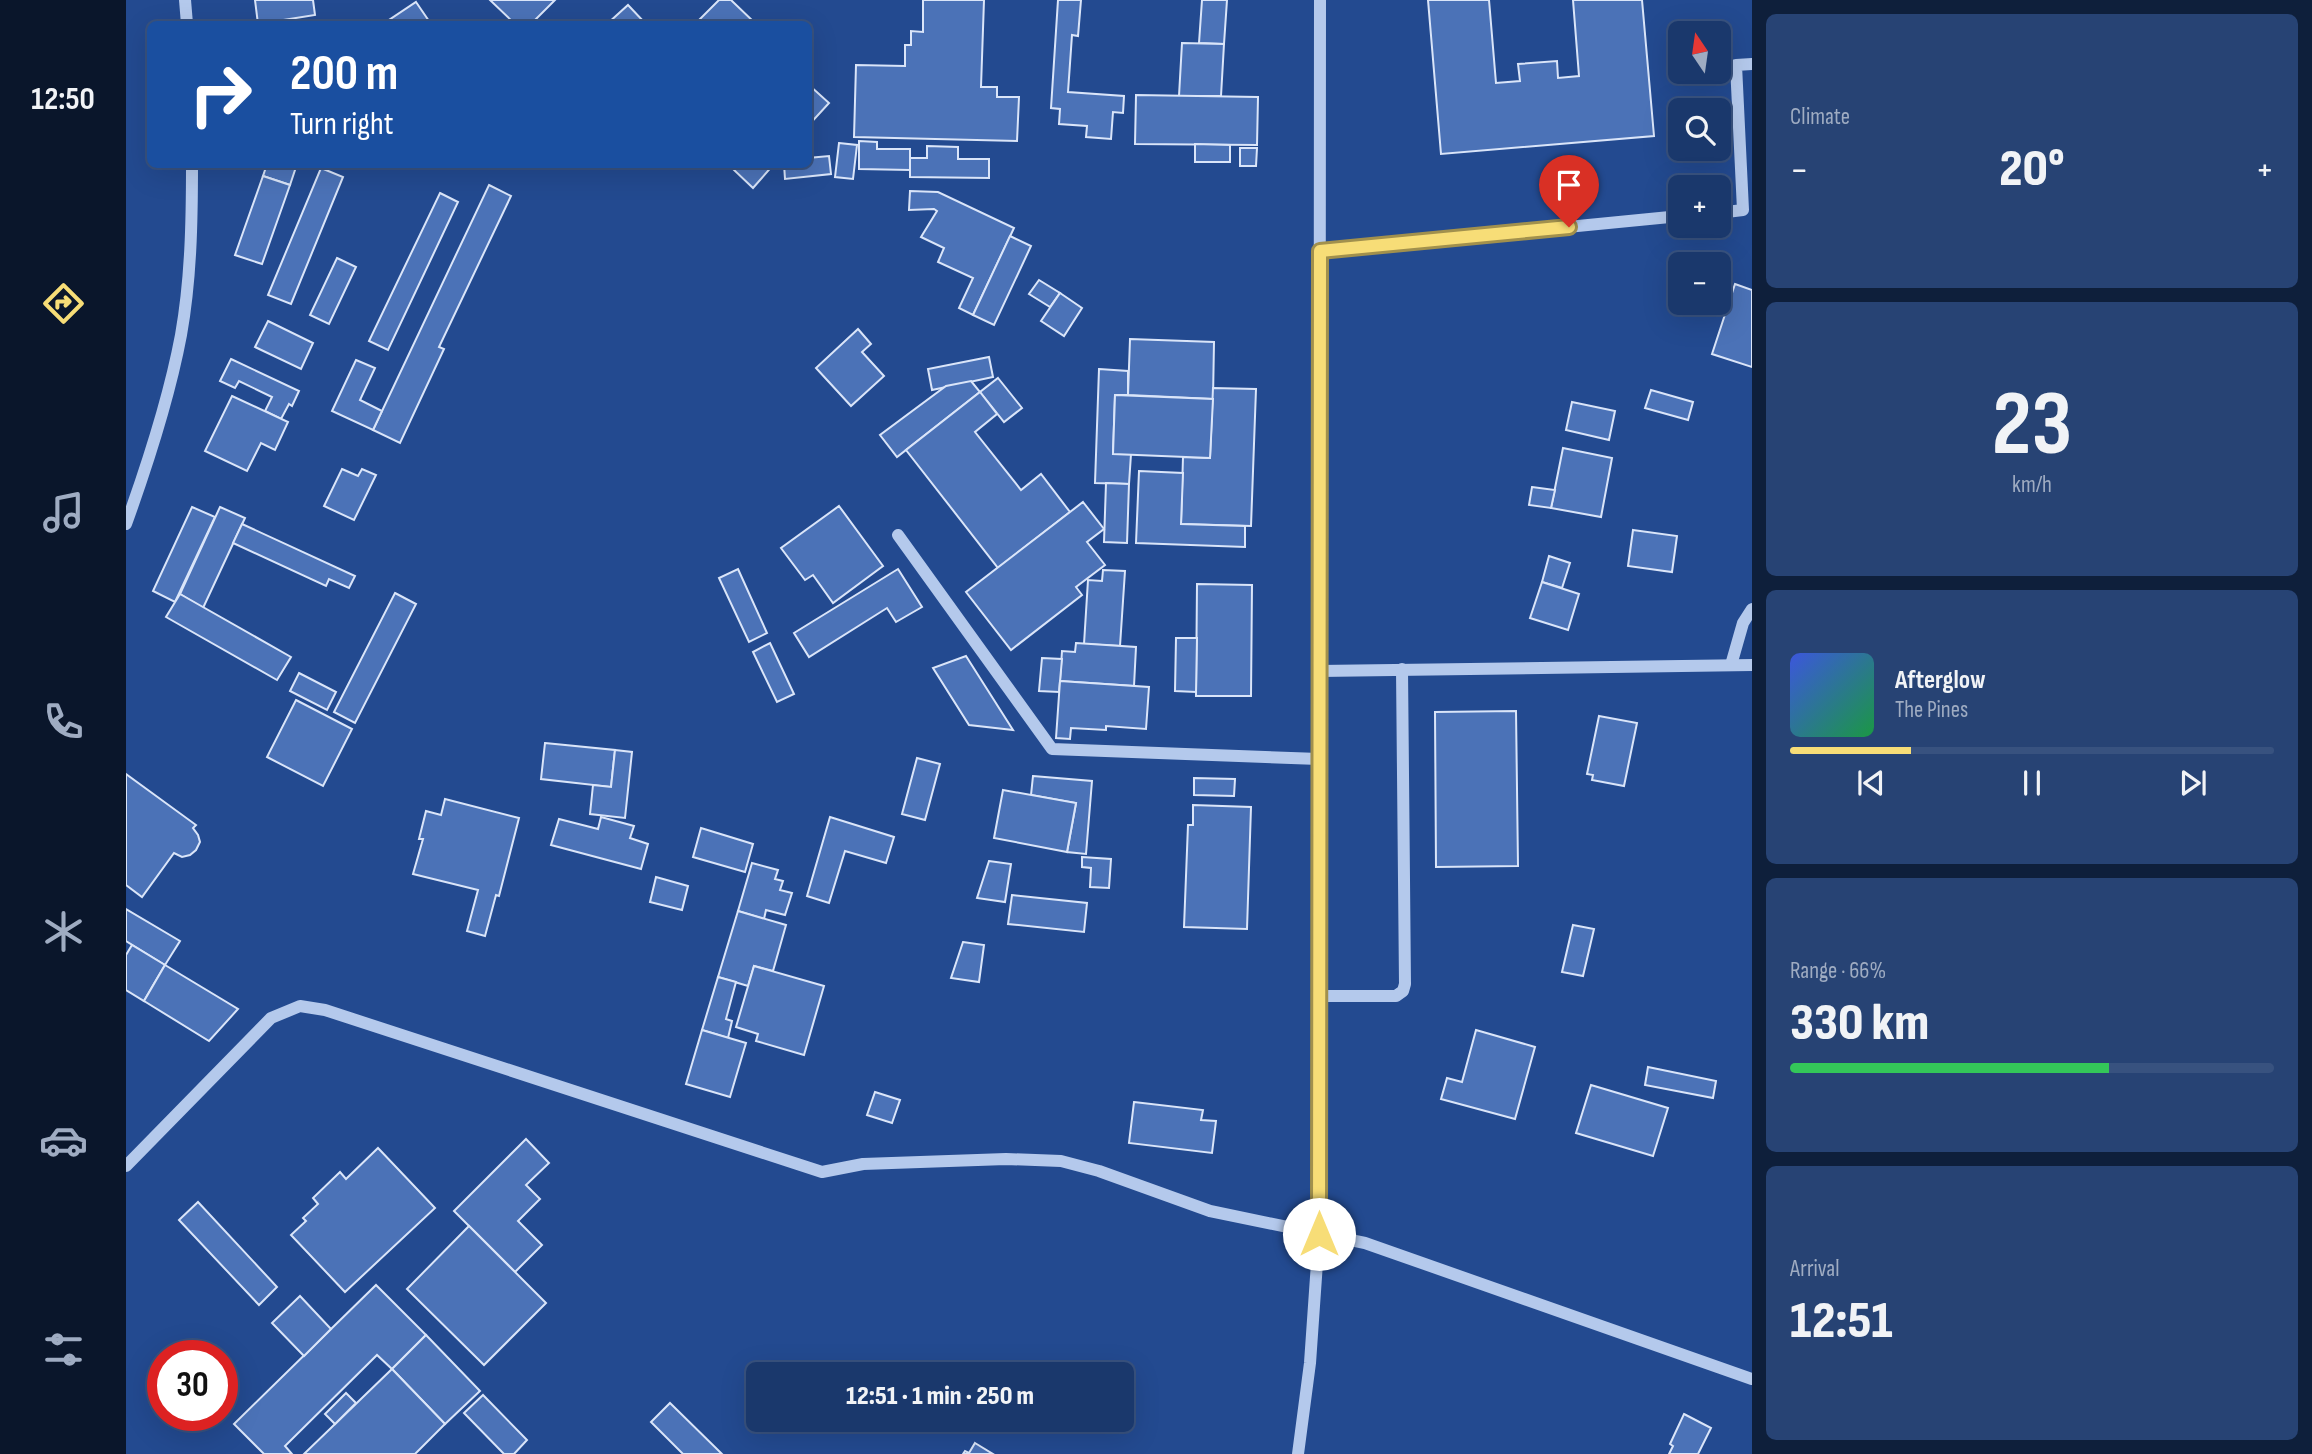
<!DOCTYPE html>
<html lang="en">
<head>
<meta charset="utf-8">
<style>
	body { margin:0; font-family:"Sofia Sans Condensed",sans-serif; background:#274374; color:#f1f3f6; height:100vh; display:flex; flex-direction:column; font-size:26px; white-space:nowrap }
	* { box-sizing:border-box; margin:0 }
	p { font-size:23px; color:#9facc2 }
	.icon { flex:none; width:38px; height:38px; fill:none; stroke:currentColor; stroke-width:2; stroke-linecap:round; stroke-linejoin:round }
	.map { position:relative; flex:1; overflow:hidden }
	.drawer { display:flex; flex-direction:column; gap:14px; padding:14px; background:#0e1f3b; width:560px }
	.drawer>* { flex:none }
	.guide { position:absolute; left:21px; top:21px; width:665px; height:147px; border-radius:10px; box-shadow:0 7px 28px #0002,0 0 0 2px #38527f; background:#1a4fa0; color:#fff; overflow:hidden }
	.needle { width:46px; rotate:347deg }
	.fabs { position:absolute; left:1542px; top:21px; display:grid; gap:14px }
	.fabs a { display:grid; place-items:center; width:63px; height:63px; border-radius:10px; background:#1a386c; box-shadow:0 7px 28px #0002,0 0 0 2px #38527f; font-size:35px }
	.speed { position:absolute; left:21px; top:1340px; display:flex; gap:14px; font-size:35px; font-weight:700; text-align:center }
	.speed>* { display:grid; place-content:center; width:91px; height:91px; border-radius:50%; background:#1a386c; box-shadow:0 7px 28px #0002,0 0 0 2px #38527f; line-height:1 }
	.speed .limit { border:10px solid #d22; background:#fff; color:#111 }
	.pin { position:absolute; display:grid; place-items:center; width:60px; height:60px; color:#fff; margin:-72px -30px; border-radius:50% 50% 50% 0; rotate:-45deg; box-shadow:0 0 7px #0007 }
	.pin .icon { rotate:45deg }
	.me { position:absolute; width:77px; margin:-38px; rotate:0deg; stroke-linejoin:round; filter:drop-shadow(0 0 5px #0008) }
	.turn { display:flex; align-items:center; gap:24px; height:147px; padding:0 28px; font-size:32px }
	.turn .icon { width:91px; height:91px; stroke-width:2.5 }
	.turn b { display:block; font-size:49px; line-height:60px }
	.big { font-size:52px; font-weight:800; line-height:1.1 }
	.drawer .tile { flex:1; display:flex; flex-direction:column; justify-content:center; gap:10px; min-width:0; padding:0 24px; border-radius:10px; background:#274374 }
	.drawer .dial { align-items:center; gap:0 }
	.dial b { font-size:91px; line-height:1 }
	.song { display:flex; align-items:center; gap:21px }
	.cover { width:84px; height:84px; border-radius:10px; background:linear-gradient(135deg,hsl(230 70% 55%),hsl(140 70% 35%)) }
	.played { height:7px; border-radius:4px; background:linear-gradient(90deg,#f7dd77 25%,#38527f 25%) }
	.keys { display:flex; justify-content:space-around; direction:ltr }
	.heat { display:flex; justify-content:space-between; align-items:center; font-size:38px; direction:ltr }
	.charge { height:10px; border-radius:5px; background:linear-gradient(90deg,#34c759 66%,#38527f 0) }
	.trip { position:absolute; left:620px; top:1362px; width:388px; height:70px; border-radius:10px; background:#1a386c; box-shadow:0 7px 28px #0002,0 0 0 2px #38527f; font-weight:800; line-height:70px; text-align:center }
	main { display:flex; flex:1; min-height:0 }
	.tabs { display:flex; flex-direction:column; width:126px; justify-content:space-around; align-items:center; background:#0a162b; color:#9facc2 }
	.tabs .icon { width:49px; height:49px }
	.tabs .current { color:#f7dd77 }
	.tabs b { font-size:32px; color:#f1f3f6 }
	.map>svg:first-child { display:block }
</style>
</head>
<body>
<main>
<nav class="tabs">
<b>12:50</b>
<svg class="icon current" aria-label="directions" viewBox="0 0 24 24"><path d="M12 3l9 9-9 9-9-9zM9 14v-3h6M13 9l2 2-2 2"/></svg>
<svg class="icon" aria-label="music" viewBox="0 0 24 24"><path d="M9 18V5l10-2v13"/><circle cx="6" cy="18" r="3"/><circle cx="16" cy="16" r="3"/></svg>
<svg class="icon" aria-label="phone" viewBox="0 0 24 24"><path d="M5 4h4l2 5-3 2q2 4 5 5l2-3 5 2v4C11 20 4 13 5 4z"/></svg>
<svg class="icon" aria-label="climate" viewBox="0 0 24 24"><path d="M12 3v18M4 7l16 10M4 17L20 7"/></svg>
<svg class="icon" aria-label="car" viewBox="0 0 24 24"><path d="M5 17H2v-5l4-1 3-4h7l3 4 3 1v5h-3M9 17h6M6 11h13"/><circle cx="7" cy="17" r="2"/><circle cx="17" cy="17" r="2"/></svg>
<svg class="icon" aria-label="filters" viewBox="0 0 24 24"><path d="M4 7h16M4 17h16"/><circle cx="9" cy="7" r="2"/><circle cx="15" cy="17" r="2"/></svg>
</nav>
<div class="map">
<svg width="1626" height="1454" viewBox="0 0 1626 1454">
	<rect width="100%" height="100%" fill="#234a90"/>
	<!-- building -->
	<g fill="#4b72b7" stroke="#dae5f9" stroke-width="2">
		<polygon points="129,0 187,0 189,15 132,24"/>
		<polygon points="364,0 429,0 405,24 389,24"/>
		<polygon points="593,0 605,0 630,24 569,24"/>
		<polygon points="797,0 858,0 855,87 871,87 871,97 893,97 891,141 728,137 730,65 779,66 779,45 785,45 785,31 797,32"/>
		<polygon points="932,0 955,0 952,36 946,35 942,92 998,96 997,113 987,112 985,139 960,137 961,126 933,124 934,109 925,108"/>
		<polygon points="1076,0 1101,0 1098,44 1073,43"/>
		<polygon points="1302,0 1363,0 1370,83 1394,81 1392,64 1431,61 1432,78 1453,76 1447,0 1516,0 1528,136 1315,154"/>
		<polygon points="290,2 305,24 262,24 260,22"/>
		<polygon points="502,5 520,24 481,24"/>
		<polygon points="1056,43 1098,44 1095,96 1053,96"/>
		<polygon points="683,85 703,103 682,126 682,86"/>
		<polygon points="1010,95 1132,97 1131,145 1009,144"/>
		<polygon points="733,141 751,142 751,149 784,149 784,170 733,169"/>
		<polygon points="713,143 731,145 727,179 709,177"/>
		<polygon points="1069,144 1104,145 1104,162 1069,162"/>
		<polygon points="801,146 832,147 832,159 863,159 863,178 784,177 784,158 801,158"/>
		<polygon points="1114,148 1131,148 1130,166 1114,166"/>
		<polygon points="703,156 705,174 659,179 658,164 682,164 682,158"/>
		<polygon points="141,164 171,164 164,185 137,176"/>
		<polygon points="613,164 648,164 627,188 608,170"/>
		<polygon points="195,168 217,177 165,304 142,295"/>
		<polygon points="137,176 164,185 136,264 109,255"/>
		<polygon points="363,185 385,196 313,347 318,349 274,443 247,430"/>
		<polygon points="784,191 812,192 888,228 847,315 833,308 847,278 812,262 818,248 795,237 811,211 808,209 783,210"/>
		<polygon points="314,193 332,202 262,350 243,341"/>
		<polygon points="884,236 905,246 868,325 847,315"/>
		<polygon points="211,258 230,267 203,324 184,315"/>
		<polygon points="913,280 934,293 924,307 903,294"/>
		<polygon points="1609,284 1626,290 1626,367 1586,354"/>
		<polygon points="934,293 956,308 938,336 915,321"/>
		<polygon points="142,321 187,343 175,369 129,347"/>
		<polygon points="732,329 745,344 736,352 758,376 725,406 690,368"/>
		<polygon points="1004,339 1088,342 1087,399 1002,395"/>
		<polygon points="863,357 867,377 806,390 802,369"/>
		<polygon points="105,359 173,391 166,406 163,404 155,419 139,411 146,397 113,381 109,388 94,381"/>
		<polygon points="230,360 249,368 234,400 256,411 247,430 206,411"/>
		<polygon points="973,369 1002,371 1002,395 989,395 987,454 1005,454 1003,484 969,483"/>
		<polygon points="872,378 896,408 878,422 854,392"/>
		<polygon points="845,381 854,392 771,457 754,435 820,386"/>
		<polygon points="1087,388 1130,389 1125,526 1055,524 1057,457 1084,458"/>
		<polygon points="1525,390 1567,402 1562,420 1519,408"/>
		<polygon points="854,392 871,414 849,432 895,490 915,474 944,512 872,568 780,450"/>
		<polygon points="989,395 1087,399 1084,458 987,454"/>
		<polygon points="106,396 162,422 149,450 135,443 121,471 79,451"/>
		<polygon points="1446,402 1489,411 1483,440 1440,430"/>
		<polygon points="1437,448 1486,458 1475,517 1425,508"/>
		<polygon points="216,469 232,476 236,469 250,475 228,520 198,506"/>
		<polygon points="1013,471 1057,473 1055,524 1119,526 1119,547 1010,543"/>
		<polygon points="980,483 1003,484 1001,543 978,542"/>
		<polygon points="1406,487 1429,490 1425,508 1403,505"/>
		<polygon points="957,502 978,529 961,542 979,565 950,587 956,595 885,650 840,592"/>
		<polygon points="713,506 757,566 707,603 687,575 679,580 655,548"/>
		<polygon points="66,507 89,517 49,602 27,591"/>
		<polygon points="94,507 119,518 77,608 54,594"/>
		<polygon points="116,524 229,576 223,588 203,579 200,586 107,543"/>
		<polygon points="1507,530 1551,536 1546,572 1502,566"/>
		<polygon points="1423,556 1444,563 1436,588 1416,582"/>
		<polygon points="612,569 641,633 623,642 593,578"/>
		<polygon points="772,569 796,607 770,622 761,608 683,657 668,633"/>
		<polygon points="977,570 999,571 994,646 958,644 962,580 976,581"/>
		<polygon points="1416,582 1453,594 1442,630 1404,618"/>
		<polygon points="1071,584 1126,585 1125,696 1070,696"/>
		<polygon points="269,593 290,604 229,723 208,712"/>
		<polygon points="54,594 165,657 151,680 40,617"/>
		<polygon points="1050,638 1071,638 1070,692 1049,691"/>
		<polygon points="644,643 668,694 651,702 627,652"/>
		<polygon points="950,643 1010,647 1008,686 934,681 936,651 949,652"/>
		<polygon points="840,656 887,730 843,725 807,668"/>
		<polygon points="916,658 936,659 933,692 913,691"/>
		<polygon points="173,673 210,692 201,710 164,691"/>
		<polygon points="934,681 1023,687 1020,729 980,726 980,730 945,728 944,739 930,738"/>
		<polygon points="170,700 226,729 197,786 141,757"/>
		<polygon points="1390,711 1392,866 1310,867 1309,712"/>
		<polygon points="1473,716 1511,723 1498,786 1466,780 1467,775 1461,774"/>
		<polygon points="419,743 489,750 485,787 415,779"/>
		<polygon points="489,750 506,752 499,818 464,814 467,785 485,787"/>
		<polygon points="791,758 814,764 799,820 776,814"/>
		<polygon points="0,774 70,825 67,828 72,835 74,842 70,850 64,855 56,857 48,853 16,897 0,885"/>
		<polygon points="907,776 966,781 960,854 941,852 950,803 905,795"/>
		<polygon points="1068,778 1109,779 1108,796 1068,795"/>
		<polygon points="877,790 950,803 941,852 868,838"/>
		<polygon points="319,799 393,818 373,896 370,895 359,936 341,931 352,890 287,874 297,839 293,839 300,811 315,815"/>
		<polygon points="1067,805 1125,807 1121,929 1058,927 1062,825 1067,825"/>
		<polygon points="475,817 508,826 504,838 522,844 515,869 425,845 433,819 472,829"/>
		<polygon points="704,817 768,837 760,863 719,851 703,903 681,896"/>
		<polygon points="575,828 627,844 619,872 567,857"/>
		<polygon points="956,857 985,859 983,888 964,887 965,868 956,867"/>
		<polygon points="863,861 885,864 879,902 851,898"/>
		<polygon points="626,863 652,870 649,879 657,881 654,890 666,893 659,915 640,910 638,919 612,911"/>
		<polygon points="530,877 562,886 556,910 524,902"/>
		<polygon points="886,895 961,903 958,932 882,924"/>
		<polygon points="0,909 54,941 39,965 0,941"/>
		<polygon points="612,911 660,925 647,971 628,966 622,986 592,977"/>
		<polygon points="1447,925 1468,929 1457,976 1436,972"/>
		<polygon points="837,942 858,945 853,982 825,978"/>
		<polygon points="6,945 39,965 18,1001 0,990 0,955"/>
		<polygon points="39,965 112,1009 83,1041 18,1001"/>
		<polygon points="628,966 698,986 678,1055 630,1041 632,1034 610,1027"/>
		<polygon points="592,977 610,982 600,1019 606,1021 602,1038 576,1030"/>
		<polygon points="576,1030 620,1043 604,1097 560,1084"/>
		<polygon points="1350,1030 1409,1047 1389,1119 1315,1099 1321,1078 1336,1082"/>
		<polygon points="1522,1067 1590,1081 1587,1098 1519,1085"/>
		<polygon points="1465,1085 1542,1108 1527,1156 1450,1133"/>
		<polygon points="749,1092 774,1100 766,1123 741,1115"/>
		<polygon points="1008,1102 1077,1110 1075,1120 1090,1121 1086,1153 1003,1143"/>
		<polygon points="400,1139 423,1163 400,1185 414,1199 392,1221 416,1245 389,1272 328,1211"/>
		<polygon points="252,1148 309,1208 219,1292 165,1235 180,1221 177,1218 192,1204 187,1198 214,1172 220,1179"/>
		<polygon points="72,1202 151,1287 133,1305 53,1220"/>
		<polygon points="343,1226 420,1303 358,1365 281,1289"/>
		<polygon points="250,1285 300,1335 266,1369 251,1355 159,1446 166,1454 138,1454 108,1424"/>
		<polygon points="174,1296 205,1329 178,1356 146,1323"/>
		<polygon points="300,1335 354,1391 319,1424 266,1369"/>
		<polygon points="266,1369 319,1424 289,1454 178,1454"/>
		<polygon points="220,1393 230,1403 209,1424 199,1414"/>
		<polygon points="357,1395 401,1440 388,1454 378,1454 338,1413"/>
		<polygon points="544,1403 596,1454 557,1454 525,1422"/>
		<polygon points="1558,1414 1585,1428 1572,1454 1543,1454 1547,1446 1544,1444"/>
		<polygon points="849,1443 867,1454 837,1454 839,1451 843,1453"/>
	</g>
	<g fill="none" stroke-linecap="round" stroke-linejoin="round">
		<!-- minor -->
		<g stroke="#b4c9ec" stroke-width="12">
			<polyline points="59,0 61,24"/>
			<polyline points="1592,213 1617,210 1610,65 1626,64"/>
			<polyline points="1194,251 1554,216"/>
			<path d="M0 524C22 463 43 399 55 335 65 279 66 221 66 164"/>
			<polyline points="772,535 926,749 1193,759"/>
			<polyline points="1605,665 1617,623 1626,609"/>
			<polyline points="1193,671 1626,665"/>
			<polyline points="1193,996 1270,996 1277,991 1279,984 1276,669"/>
			<polyline points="0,1166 145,1018 174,1006 199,1010 696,1172 737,1164 880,1159 935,1161 973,1171 1084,1211 1239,1243 1626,1379"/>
			<polyline points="1172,1454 1184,1363 1193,1234 1194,0"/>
		</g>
	</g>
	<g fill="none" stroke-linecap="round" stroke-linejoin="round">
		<defs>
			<polyline id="route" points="1193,1234 1194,251 1443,227"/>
		</defs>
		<!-- route casing -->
		<use href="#route" stroke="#a1904d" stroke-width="18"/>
		<!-- route -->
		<use href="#route" stroke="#f7dd77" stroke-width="12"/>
	</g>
</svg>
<div class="fabs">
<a><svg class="needle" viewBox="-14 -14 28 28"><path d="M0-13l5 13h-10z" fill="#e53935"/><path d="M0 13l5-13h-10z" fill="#9facc2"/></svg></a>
<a><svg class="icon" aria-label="search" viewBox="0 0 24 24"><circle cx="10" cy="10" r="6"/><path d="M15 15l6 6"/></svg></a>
<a>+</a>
<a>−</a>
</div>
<div class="speed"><div class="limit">30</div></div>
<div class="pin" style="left:1443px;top:227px;background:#d93025"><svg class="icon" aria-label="arrive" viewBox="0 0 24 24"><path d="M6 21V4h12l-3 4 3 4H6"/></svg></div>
<svg class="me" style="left:1193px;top:1234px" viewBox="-20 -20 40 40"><circle r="19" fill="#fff"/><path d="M0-13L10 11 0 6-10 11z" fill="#f7dd77"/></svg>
<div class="trip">12:51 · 1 min · 250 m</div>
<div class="guide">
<div class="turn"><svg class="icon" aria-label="right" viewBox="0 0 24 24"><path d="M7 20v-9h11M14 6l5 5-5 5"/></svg><div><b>200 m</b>Turn right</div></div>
</div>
</div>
<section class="drawer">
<div class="tile"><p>Climate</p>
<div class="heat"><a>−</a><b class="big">20°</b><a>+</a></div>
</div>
<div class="tile dial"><b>23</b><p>km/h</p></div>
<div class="tile">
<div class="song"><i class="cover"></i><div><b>Afterglow</b><p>The Pines</p></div></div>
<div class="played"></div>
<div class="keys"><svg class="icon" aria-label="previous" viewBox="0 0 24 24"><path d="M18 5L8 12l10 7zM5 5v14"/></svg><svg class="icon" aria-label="pause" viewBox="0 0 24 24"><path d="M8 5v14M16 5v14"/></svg><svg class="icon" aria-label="next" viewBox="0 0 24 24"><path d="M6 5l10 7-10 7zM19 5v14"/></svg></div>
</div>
<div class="tile"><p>Range · 66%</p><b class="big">330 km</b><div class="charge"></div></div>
<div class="tile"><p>Arrival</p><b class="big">12:51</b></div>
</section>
</main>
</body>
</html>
